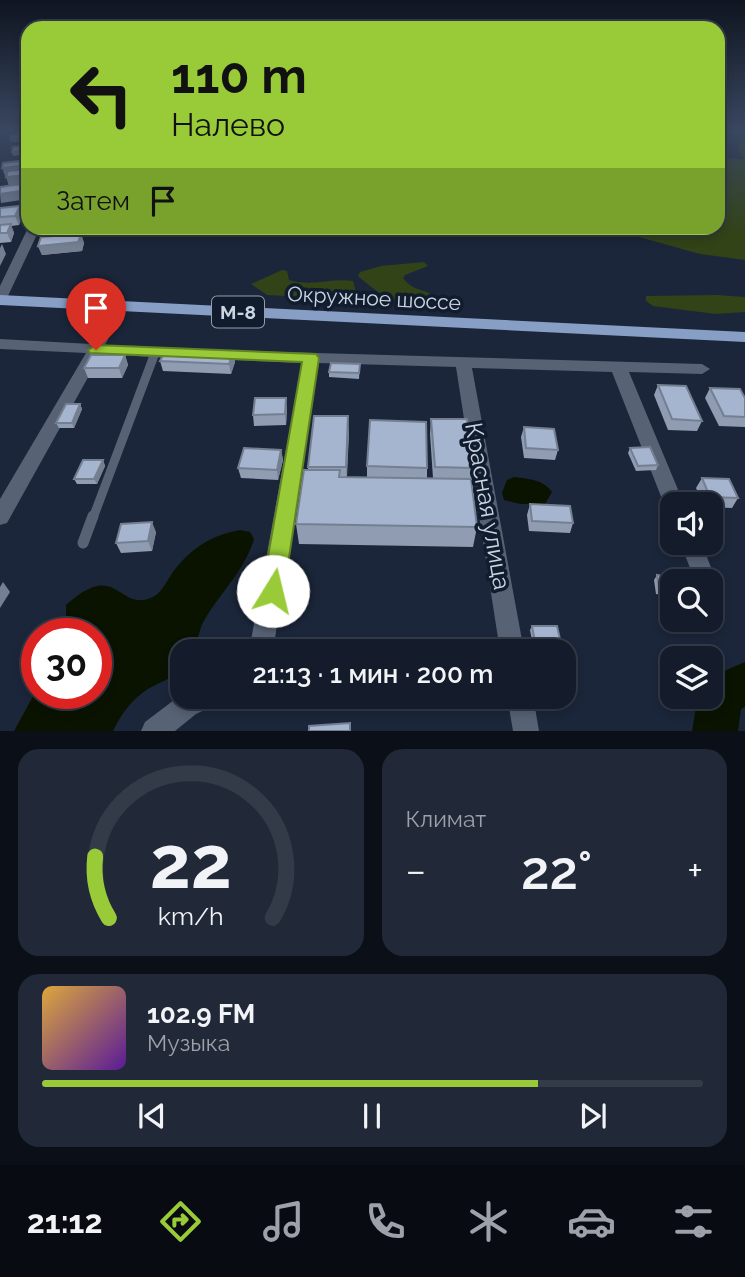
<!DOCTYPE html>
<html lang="ru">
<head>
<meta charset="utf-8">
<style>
	body { margin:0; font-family:Raleway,sans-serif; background:#212938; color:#f1f3f6; height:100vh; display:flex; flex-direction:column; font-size:26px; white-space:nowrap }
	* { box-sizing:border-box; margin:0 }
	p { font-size:23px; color:#9da1a9 }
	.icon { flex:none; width:38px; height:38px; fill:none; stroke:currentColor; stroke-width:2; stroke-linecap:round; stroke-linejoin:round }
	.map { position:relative; height:731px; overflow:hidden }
	.panel { display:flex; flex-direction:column; gap:18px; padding:18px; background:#0b0f18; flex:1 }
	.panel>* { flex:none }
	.top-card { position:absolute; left:21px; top:21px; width:704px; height:214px; border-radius:21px; box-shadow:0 4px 10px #0003,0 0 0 2px #333a48; background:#98cb37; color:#111; overflow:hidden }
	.controls { position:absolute; left:660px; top:492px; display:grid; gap:14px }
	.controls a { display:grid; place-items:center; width:63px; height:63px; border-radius:14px; background:#141c2c; box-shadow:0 4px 10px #0003,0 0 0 2px #333a48; font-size:35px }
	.speed { position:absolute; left:21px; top:618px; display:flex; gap:14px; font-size:35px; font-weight:700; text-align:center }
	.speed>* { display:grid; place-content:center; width:91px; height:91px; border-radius:50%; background:#141c2c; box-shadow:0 4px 10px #0003,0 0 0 2px #333a48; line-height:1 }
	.speed .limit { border:10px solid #d22; background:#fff; color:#111 }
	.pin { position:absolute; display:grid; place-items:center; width:60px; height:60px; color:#fff; margin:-72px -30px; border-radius:50% 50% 50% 0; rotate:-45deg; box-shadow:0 0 7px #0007 }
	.pin .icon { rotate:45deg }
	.me { position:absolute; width:77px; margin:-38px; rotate:9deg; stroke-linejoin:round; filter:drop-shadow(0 0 5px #0008) }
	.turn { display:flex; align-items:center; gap:24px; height:147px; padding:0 35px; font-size:32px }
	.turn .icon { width:91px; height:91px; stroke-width:2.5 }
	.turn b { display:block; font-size:49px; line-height:60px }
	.then { display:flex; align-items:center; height:66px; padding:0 35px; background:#0003; gap:14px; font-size:26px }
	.big { font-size:52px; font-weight:600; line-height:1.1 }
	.panel .widget { flex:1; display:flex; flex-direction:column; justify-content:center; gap:10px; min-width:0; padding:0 24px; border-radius:21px; background:#212938 }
	.panel .dial { align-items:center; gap:0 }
	.dial svg { height:182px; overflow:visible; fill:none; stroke:#333a48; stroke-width:7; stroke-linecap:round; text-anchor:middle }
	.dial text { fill:#f1f3f6; stroke:none }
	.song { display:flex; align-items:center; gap:21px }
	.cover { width:84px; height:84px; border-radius:10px; background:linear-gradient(135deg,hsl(40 70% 55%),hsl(270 70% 35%)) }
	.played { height:7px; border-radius:4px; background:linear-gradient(90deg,#98cb37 75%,#333a48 75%) }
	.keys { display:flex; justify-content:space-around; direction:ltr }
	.heat { display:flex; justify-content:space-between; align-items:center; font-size:38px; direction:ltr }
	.panel .tiles { flex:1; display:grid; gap:18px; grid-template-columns:1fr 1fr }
	.widget:last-child { grid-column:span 2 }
	.trip { position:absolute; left:170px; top:639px; width:406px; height:70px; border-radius:21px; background:#141c2c; box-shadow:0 4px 10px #0003,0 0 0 2px #333a48; font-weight:600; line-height:70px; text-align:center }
	.menu { display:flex; height:112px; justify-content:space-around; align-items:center; background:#080b12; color:#9da1a9 }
	.menu .icon { width:49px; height:49px }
	.menu .selected { color:#98cb37 }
	.menu b { font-size:32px; color:#f1f3f6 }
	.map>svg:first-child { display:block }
</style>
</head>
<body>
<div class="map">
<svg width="745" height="731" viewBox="0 0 745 731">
	<rect width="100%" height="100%" fill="#1b263a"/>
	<!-- green -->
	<g fill="#324318">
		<polygon points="733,132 745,132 745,260 700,254 607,228 718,228 718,158 744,159 738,148 742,133"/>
		<path d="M424 262 428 266 405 275 403 278C414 293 427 288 432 296L414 299 411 304C390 303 373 289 358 276L360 272 381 266Z"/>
		<path d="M282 270 287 271 289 280C311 287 331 278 353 281L356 292 349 299 267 295 251 284Z"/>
		<polygon points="717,295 745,297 745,312 716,314 653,306 646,301 646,296"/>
	</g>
	<!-- water -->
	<g fill="#0a1300">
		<path d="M514 477C528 479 543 479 552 492L545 504H520L504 500 502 493 507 480Z"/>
		<path d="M240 530 250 532 254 539C245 570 221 592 205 619 199 628 198 641 194 651H182V670C171 679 160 682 148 689 132 699 121 714 113 731H14L37 689V693H96V634L66 633V605C116 560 117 608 148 599 163 595 167 578 176 568 194 546 213 535 240 530Z"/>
	</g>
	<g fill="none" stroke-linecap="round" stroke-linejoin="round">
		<!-- river -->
		<polygon fill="#0a1300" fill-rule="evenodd" points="745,662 745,707 741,709 738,731 692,731 698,696 710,696 710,677"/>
		<!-- service-far1 -->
		<polyline stroke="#576275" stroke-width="9" points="93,518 155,353"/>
		<!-- service -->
		<polyline stroke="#576275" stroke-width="11" points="83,543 93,516"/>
		<!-- minor -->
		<g fill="#576275" fill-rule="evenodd">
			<polygon points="28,228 40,228 7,298 0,302 0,286"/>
			<polygon points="118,302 125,306 105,345 185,349 193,354 185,359 101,354 7,523 0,525 0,499 86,353 0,349 0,339 91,344 111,306"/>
			<polygon points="214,350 702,364 710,369 702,374 629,372 684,504 672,504 672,511 667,510 664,504 612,372 472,368 524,651 500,651 456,367 318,363 273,651 249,651 302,363 209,359 206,355 209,351"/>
			<polygon points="680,542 701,542 714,575 711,582 695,581"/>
			<polygon points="182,694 182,696 218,696 215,705 196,714 175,731 141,731 145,722"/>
			<polygon points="507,696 533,696 539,731 513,731"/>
		</g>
		<!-- primary -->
		<polygon fill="#879ec5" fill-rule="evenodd" points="0,295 745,332 745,342 0,305"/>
	</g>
	<!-- wall -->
	<g fill="#8f9cb2">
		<polygon points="20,206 23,215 19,225 11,226 14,233 11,242 0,243 0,208"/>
		<polygon points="56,228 90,228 88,234 81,234 84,243 82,251 42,255 38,246 59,236"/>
		<polygon points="252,228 274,228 275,235 254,237"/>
		<polygon points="233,352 235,362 231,374 163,371 160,361"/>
		<polygon points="125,355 128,365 122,378 88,378 84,368"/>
		<polygon points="360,364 359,379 329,377 329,372"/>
		<polygon points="658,385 702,421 697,431 668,430 654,395"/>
		<polygon points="710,388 745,398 745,427 719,426 705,398"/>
		<polygon points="80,404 82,409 74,428 59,428 56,423"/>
		<polygon points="287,408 286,425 254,426 253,415"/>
		<polygon points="431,419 474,468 472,483 477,527 473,547 299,544 296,524 308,470 308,467 349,432 347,477 367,477 367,466 427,468 427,478 433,478 430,434"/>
		<polygon points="524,427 558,450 555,460 524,458 521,437"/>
		<polygon points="630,448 658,465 656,470 636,471 628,453"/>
		<polygon points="281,450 283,460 278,480 241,478 238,468"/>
		<polygon points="103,460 105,466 97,484 77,484 74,479"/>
		<polygon points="702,478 738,498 732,508 710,507 710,504 703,504 696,488"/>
		<polygon points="530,504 573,523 570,533 529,531 527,515"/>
		<polygon points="156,532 152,551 121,553 116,543"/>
		<polygon points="657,575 672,581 672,596 656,594 654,580"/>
		<polygon points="532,626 562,648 561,651 534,651 530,630"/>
	</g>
	<!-- shaded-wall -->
	<g fill="#747f91">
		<polygon points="28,137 28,141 11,142 10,139"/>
		<polygon points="28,150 28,154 13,156 12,152"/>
		<polygon points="28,165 28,183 9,186 6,177 28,173 5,176 2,168"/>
		<polygon points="28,185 28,199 1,203 0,194"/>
		<polygon points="20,206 23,215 19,225 15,216"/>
		<polygon points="11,224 14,233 11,242 7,233"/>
		<polygon points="81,234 84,243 82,251 42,255 38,246"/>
		<polygon points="2,244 6,254 0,266 0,248"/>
		<polygon points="233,352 235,362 231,374 229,364"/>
		<polygon points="125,355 128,365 122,378 119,368"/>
		<polygon points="286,398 287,408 286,425 285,414"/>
		<polygon points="80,404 82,409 74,428 72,423"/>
		<polygon points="348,416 349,432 346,482 346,467"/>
		<polygon points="281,450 283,460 278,480 277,470"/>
		<polygon points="103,460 105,466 97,484 94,479"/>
		<polygon points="152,522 156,532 152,551 148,541"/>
		<polygon points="3,582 10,592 0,608 0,587"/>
	</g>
	<!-- building -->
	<g fill="#a6b5cf" stroke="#747f91" stroke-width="2">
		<polygon points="28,133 28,137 10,139 11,135"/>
		<polygon points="28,145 28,150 12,152 13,147"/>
		<polygon points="28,160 28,165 2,168 3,163"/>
		<polygon points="28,169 27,175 6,177 8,171"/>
		<polygon points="28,183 27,190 0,194 0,187"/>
		<polygon points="20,206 15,216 0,217 0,208"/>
		<polygon points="11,224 7,233 0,233 0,225"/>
		<polygon points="81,234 78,242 38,246 41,237"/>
		<polygon points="166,350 233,352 229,364 160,361"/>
		<polygon points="91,355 125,355 119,368 84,368"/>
		<polygon points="331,363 360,364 359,373 329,372"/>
		<polygon points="658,385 686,386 702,421 672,419"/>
		<polygon points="710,388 740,389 745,398 745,417 724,416"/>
		<polygon points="255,398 286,398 285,414 253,415"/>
		<polygon points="66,404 80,404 72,423 56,423"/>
		<polygon points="314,416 348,416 346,467 308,467"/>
		<polygon points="431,419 467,419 474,468 435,467"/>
		<polygon points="370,420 426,422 427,468 367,466"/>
		<polygon points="524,427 554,429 558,450 526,448"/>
		<polygon points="650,447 658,465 638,466 630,448"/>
		<polygon points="244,448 281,450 277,470 238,468"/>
		<polygon points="83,460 103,460 94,479 74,479"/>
		<polygon points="304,470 340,470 339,477 471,479 477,527 296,524"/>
		<polygon points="702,478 729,479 738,498 710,497"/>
		<polygon points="530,504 570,506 573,523 532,521"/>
		<polygon points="152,522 148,541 116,543 121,524"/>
		<polygon points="657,575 688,580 689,581 672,581 672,591 659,589"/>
		<polygon points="532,626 557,626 562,648 536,648"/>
		<polygon points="350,723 350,731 309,731 309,726"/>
	</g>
	<!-- sky -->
	<linearGradient id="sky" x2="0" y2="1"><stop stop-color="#0f1520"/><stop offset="0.56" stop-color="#394760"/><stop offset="1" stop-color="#394760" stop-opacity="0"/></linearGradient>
	<rect width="745" height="234" fill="url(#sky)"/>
	<!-- route -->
	<polygon fill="#98cb37" stroke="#638424" stroke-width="2" points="96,345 316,354 319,358 284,591 281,599 273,602 265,599 262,591 302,362 90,353 88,350"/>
	<g text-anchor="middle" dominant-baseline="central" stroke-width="7" stroke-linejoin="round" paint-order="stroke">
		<!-- shield labels -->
		<rect fill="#111d2f" stroke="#949dac" stroke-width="2" x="212" y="296.5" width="52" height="31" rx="5"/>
		<g font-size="19" font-weight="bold" fill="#ccd4e1">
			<text x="238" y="312">М-8</text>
		</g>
		<!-- street labels -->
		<g font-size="21" fill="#ccd4e1" stroke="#111d2f">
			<text transform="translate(374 298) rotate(3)">Окружное шоссе</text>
		</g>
		<!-- near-street labels -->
		<g font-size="24" fill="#ccd4e1" stroke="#111d2f">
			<text transform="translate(488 506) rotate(80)">Красная улица</text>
		</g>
	</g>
</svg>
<div class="controls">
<a><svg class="icon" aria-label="sound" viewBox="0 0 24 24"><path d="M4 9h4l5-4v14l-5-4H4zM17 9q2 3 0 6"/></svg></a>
<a><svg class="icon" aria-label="search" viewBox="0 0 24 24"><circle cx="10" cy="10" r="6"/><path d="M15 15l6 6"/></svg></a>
<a><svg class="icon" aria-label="layers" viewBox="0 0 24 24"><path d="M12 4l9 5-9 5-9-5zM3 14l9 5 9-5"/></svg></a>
</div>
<div class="speed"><div class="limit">30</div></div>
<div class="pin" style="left:96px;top:350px;background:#d93025"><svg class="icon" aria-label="arrive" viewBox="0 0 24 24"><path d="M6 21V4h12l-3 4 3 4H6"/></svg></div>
<svg class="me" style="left:273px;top:591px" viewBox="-20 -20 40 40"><circle r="19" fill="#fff"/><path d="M0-13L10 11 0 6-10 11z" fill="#98cb37"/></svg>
<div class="trip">21:13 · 1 мин · 200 m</div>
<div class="top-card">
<div class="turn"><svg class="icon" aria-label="left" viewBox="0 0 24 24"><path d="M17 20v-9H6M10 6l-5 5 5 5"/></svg><div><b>110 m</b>Налево</div></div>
<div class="then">Затем<svg class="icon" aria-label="arrive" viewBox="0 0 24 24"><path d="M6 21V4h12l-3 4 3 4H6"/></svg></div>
</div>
</div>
<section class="panel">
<div class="tiles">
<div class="widget dial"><svg viewBox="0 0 100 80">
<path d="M14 69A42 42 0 1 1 86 69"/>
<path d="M14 69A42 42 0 0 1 8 42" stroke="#98cb37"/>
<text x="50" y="56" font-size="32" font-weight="700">22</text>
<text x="50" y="72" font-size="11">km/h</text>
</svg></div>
<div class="widget"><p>Климат</p>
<div class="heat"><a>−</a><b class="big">22°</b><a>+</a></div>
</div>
<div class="widget">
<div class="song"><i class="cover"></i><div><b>102.9 FM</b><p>Музыка</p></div></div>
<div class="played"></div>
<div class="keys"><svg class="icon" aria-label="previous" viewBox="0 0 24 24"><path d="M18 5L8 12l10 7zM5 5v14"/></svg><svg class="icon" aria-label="pause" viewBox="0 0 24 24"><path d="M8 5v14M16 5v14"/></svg><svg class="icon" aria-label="next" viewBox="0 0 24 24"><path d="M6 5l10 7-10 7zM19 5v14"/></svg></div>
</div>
</div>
</section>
<nav class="menu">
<b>21:12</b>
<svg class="icon selected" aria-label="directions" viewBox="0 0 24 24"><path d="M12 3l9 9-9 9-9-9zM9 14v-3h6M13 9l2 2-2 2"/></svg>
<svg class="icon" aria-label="music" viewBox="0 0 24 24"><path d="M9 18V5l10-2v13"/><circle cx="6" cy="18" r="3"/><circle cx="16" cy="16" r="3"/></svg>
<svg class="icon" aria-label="phone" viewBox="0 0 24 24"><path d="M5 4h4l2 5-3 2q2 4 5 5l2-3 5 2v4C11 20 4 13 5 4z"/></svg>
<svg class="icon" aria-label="climate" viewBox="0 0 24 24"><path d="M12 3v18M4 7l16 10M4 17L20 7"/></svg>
<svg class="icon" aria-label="car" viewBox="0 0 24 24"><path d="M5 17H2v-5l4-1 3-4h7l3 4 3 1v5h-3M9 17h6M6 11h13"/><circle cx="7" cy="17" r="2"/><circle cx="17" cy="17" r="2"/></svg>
<svg class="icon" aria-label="filters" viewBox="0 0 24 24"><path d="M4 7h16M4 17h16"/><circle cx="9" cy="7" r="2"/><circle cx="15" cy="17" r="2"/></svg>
</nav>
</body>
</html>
